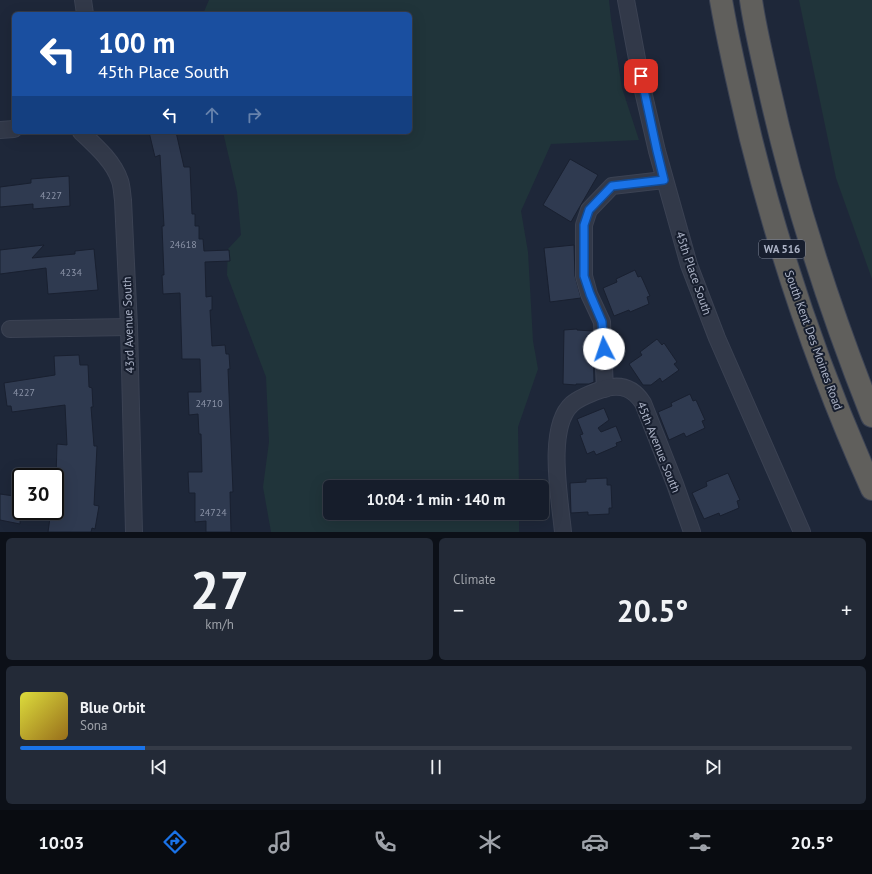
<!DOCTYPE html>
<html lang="en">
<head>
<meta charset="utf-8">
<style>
	body { margin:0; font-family:"PT Sans",sans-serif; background:#232a37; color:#f1f3f6; height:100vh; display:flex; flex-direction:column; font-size:15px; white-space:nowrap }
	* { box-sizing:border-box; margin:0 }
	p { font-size:13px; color:#9ea2a9 }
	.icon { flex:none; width:22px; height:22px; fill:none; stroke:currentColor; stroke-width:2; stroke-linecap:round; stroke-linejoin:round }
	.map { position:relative; height:532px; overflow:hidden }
	.side { display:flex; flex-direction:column; gap:6px; padding:6px; background:#0c1018; flex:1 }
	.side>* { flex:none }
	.top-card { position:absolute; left:12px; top:12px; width:400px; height:122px; border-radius:6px; box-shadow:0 4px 16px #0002,0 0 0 1px #353b47; background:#1a4fa0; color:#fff; overflow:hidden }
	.speed { position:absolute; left:12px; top:468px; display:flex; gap:8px; font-size:20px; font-weight:700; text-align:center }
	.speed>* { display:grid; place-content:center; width:52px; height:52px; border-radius:50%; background:#161d2b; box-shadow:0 4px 16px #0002,0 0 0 1px #353b47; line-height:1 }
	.speed .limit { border:2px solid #111; border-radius:6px; background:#fff; color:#111 }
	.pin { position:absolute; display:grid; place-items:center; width:34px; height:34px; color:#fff; margin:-17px; border-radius:8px; box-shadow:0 2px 6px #0006 }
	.me { position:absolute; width:44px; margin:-22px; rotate:356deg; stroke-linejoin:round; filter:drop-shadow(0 0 3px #0008) }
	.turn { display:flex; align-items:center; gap:14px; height:84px; padding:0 20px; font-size:18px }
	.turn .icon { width:52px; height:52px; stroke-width:2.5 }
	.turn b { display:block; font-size:28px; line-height:34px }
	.lanes { display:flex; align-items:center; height:38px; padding:0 20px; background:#0003; justify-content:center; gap:20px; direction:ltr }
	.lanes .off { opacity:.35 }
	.big { font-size:30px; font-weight:600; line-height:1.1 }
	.side .tile { flex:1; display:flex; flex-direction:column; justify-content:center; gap:6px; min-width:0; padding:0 14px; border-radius:6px; background:#232a37 }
	.side .dial { align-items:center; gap:0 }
	.dial b { font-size:52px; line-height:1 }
	.song { display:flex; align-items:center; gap:12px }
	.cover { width:48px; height:48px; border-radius:6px; background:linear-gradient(135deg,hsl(60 70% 55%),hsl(40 70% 35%)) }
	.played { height:4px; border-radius:2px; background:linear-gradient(90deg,#1a73e8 15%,#353b47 15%) }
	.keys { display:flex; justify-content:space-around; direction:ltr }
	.heat { display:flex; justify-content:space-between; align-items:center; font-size:22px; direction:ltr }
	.side .tiles { flex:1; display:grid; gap:6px; grid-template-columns:1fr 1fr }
	.tile:last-child { grid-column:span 2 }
	.trip { position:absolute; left:323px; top:480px; width:226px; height:40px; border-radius:6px; background:#161d2b; box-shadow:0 4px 16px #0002,0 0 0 1px #353b47; font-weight:600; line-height:40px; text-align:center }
	.tabs { display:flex; height:64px; justify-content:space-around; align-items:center; background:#090c11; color:#9ea2a9 }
	.tabs .icon { width:28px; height:28px }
	.tabs .current { color:#1a73e8 }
	.tabs b { font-size:18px; color:#f1f3f6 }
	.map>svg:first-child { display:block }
</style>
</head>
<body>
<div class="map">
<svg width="872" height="532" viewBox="0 0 872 532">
	<rect width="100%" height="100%" fill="#1e2739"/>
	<!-- green -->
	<g fill="#20343a">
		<polygon points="209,0 609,0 611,19 622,88 639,140 551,144 521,211 528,252 533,341 538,369 518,427 519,487 330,487 330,513 519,513 519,532 271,532 263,487 269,442 266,377 227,275 228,249 241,235 237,192 223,132 410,132 410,14 203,14"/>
		<polygon points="799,0 872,0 872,279 836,178"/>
	</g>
	<!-- building -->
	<g fill="#2f3a50" stroke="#192030">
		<polygon points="149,132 176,132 184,167 190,167 192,214 195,214 195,226 199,226 199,239 203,239 204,251 229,250 230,261 205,262 206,297 212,296 212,310 210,310 212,346 225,345 226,354 229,354 230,369 228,369 233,492 230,492 231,532 206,532 206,521 195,522 195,493 189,493 188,472 202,472 201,434 199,434 198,414 189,415 188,392 201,392 200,359 182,359 180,293 163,294 162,275 164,275 162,226 164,226 160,155 155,157"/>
		<polygon points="570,159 598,175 571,222 543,205"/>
		<polygon points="69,176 70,206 33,209 33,204 0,207 0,187 31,183 31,179"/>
		<polygon points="44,245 32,258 75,254 75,251 94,249 98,290 48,294 46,268 0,274 0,250"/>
		<polygon points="574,245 575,276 581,298 550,302 544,248"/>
		<polygon points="635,270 638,277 641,276 650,296 647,297 649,304 630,312 629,310 614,316 603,288 617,282 616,279"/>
		<polygon points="577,329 577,330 593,331 594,382 589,384 576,384 576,385 563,384 564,330"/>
		<polygon points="657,339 662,345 664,343 677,362 674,364 679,370 662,382 660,378 651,385 643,385 629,364 642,355 640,352"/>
		<polygon points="79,355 80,365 88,365 89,387 92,388 93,407 91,407 94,446 97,446 94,505 99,506 95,529 92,528 91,532 48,532 51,511 55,511 57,444 67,445 65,405 12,412 11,406 7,406 4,383 55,375 54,356"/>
		<polygon points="690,394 693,401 696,400 705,420 702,421 705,428 686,437 684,433 669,440 658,412 672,406 671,403"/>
		<polygon points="604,408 609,420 598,428 601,432 616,426 622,441 616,443 617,446 596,455 594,451 587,454 580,435 583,434 577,419"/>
		<polygon points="728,473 740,500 737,501 739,508 720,516 719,513 704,519 692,493 707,486 706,482"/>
		<polygon points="607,478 607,485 611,485 612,508 609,508 609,514 588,515 588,512 571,513 570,483 586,482 586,479"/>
		<polygon points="0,494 21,497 20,524 0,520"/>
	</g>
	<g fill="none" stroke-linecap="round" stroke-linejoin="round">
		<defs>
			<g id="minor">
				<polyline points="83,0 85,14"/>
				<polyline points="626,0 643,91 657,151 689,265 717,338 802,532"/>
				<polyline points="0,130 14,129"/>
				<path d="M81 132C96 146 114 162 120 181 122 187 122 194 123 200L129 327 134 532"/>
				<polyline points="10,329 129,327"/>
				<polyline points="605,389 602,322 589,294 584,276 584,225 589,210 612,186 664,180"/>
				<path d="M563 532C560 500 546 427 572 404 579 398 597 391 606 388 622 384 634 389 643 403L675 484 692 532"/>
			</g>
			<g id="trunk">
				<path d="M721 0C729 47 740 93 751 139 781 259 821 376 872 489"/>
				<path d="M751 0C755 28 762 56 768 83 793 197 829 308 872 416"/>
			</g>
		</defs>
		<!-- minor casing -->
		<use href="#minor" stroke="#3b4253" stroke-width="18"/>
		<!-- trunk casing -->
		<use href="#trunk" stroke="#3c4354" stroke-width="24"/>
		<!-- minor -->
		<use href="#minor" stroke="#323949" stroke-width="16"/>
		<!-- trunk -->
		<use href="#trunk" stroke="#605f5c" stroke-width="22"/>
	</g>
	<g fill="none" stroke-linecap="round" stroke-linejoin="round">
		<defs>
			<polyline id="route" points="604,349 602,322 590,294 584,276 584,225 589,210 612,186 664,180 657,151 641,76"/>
		</defs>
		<!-- route casing -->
		<use href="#route" stroke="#114b97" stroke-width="10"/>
		<!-- route -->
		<use href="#route" stroke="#1a73e8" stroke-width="7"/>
	</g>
	<g text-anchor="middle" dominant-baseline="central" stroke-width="4" stroke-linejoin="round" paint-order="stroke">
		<!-- number labels -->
		<g font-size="10" fill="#8b93a7">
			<text x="51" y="195">4227</text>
			<text x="183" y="244">24618</text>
			<text x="71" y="272">4234</text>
			<text x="24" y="392">4227</text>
			<text x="209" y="403">24710</text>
			<text x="213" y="512">24724</text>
		</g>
		<!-- shield labels -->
		<rect fill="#171e2e" stroke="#7f8698" stroke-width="1" x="759" y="240" width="46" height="18" rx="3"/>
		<g font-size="11" font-weight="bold" fill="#acb3c6">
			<text x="782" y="249">WA 516</text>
		</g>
		<!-- street labels -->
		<g font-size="12" fill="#acb3c6" stroke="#171e2e">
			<text transform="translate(694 273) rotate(71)">45th Place South</text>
			<text transform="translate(128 325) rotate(-92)">43rd Avenue South</text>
			<text transform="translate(814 340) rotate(70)">South Kent Des Moines Road</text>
			<text transform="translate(659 447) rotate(68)">45th Avenue South</text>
		</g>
	</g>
</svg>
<div class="speed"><div class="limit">30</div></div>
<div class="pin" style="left:641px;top:76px;background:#d93025"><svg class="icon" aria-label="arrive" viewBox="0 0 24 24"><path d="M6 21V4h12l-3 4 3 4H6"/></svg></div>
<svg class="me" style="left:604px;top:349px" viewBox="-20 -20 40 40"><circle r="19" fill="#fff"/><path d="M0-13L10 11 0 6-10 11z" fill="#1a73e8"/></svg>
<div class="trip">10:04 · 1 min · 140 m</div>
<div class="top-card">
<div class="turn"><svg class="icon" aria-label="left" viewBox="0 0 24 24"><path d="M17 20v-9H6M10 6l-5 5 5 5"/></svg><div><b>100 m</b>45th Place South</div></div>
<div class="lanes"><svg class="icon" aria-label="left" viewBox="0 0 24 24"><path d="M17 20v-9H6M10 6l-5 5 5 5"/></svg><svg class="icon off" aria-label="ahead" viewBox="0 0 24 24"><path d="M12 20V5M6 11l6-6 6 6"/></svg><svg class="icon off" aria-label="right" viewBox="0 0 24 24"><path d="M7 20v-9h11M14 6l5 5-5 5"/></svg></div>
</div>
</div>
<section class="side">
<div class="tiles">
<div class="tile dial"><b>27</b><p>km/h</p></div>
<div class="tile"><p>Climate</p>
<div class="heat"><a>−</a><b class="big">20.5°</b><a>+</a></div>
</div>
<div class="tile">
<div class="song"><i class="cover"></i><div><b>Blue Orbit</b><p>Sona</p></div></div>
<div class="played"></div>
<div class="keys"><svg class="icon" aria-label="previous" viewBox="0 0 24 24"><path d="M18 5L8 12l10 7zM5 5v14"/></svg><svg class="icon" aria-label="pause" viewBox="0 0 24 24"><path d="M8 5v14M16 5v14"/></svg><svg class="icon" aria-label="next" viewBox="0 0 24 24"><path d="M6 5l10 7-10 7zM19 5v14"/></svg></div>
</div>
</div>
</section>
<nav class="tabs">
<b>10:03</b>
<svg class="icon current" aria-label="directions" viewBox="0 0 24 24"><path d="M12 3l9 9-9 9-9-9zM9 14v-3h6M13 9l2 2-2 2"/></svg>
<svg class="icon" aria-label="music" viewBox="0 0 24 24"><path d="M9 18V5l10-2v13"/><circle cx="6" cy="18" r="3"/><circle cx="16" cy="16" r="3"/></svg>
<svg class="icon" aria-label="phone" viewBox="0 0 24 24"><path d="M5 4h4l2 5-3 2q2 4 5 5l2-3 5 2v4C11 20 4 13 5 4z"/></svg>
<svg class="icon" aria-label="climate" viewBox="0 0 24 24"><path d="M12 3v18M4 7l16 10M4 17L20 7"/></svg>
<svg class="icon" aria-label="car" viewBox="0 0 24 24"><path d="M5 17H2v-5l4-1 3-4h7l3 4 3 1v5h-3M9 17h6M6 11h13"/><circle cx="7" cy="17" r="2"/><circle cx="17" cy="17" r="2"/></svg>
<svg class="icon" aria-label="filters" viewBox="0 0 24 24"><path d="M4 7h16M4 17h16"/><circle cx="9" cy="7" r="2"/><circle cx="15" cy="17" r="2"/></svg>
<b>20.5°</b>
</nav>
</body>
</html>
